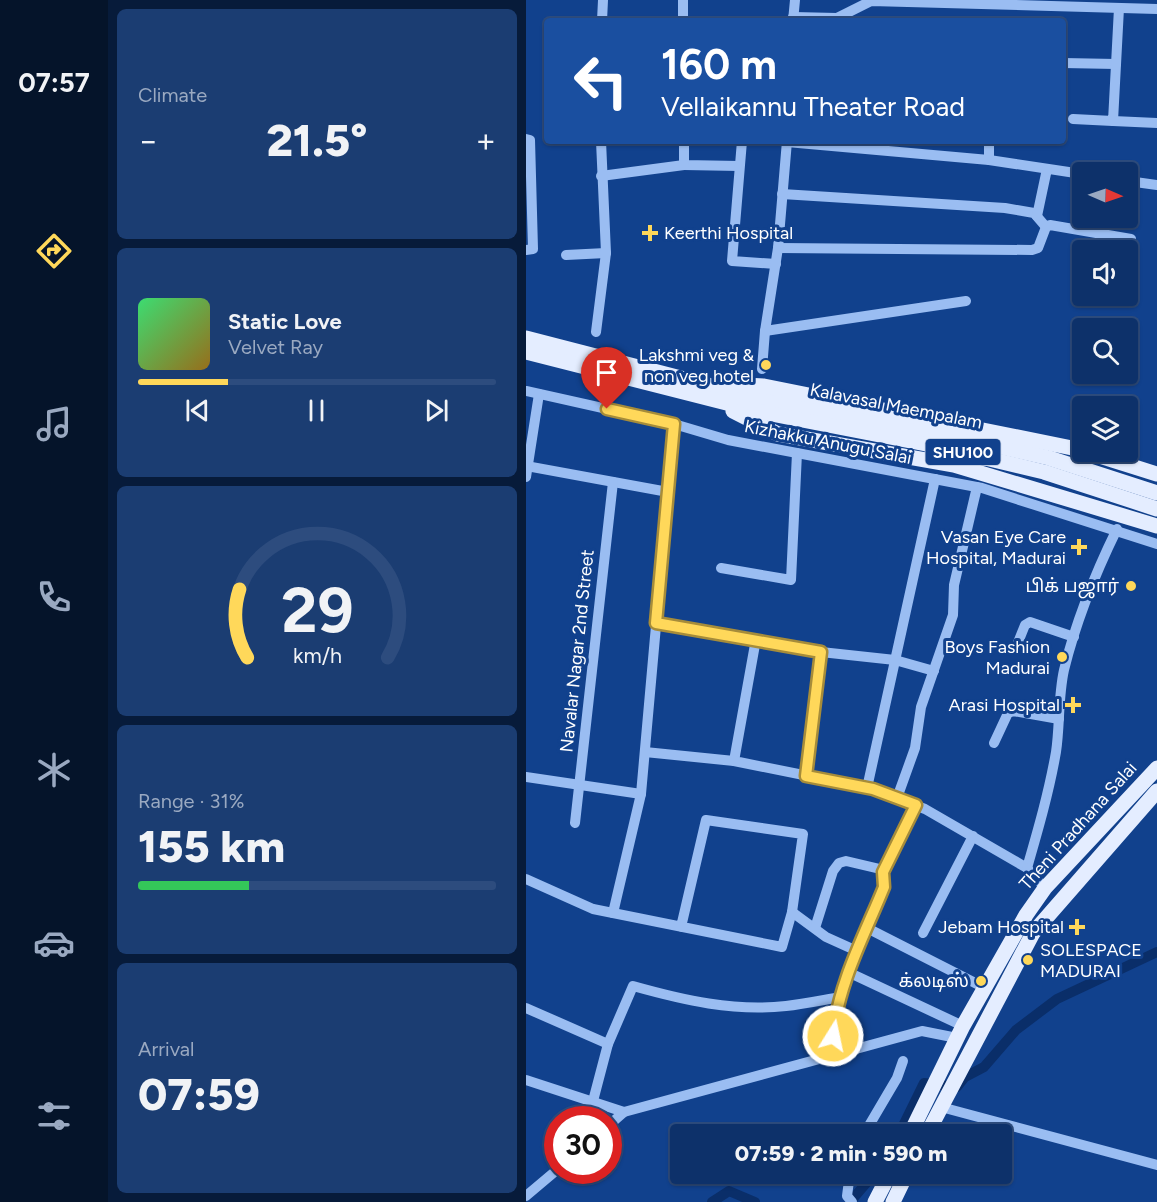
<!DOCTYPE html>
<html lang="en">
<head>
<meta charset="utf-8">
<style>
	body { margin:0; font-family:Figtree,"Noto Sans Tamil",sans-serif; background:#1b3d72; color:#f1f3f6; height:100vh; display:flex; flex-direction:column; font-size:22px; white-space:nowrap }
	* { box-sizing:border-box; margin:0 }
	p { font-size:20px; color:#9aa9c1 }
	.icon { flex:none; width:33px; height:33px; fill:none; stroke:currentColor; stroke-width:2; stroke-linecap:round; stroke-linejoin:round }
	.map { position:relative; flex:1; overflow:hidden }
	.side { display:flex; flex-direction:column; gap:9px; padding:9px; background:#071b3a; width:418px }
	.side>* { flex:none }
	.hud { position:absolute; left:18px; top:18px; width:522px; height:126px; border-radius:6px; box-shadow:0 2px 4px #0004,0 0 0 2px #2d4c7e; background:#1a4fa0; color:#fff; overflow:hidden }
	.needle { width:39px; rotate:92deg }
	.fabs { position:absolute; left:546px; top:162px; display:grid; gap:12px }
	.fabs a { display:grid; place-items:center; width:66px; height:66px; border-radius:6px; background:#0d316a; box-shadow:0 2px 4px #0004,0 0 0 2px #2d4c7e; font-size:30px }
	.speed { position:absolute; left:18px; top:1106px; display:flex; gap:12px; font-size:30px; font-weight:700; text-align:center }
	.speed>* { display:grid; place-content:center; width:78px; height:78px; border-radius:50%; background:#0d316a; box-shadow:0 2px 4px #0004,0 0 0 2px #2d4c7e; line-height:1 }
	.speed .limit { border:9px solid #d22; background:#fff; color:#111 }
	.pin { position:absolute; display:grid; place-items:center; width:51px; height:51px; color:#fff; margin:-62px -26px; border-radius:50% 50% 50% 0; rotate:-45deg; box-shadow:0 0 6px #0007 }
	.pin .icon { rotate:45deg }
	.me { position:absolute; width:66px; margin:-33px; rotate:10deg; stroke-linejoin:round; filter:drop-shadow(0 0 4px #0008) }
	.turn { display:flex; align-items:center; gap:21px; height:126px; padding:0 18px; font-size:27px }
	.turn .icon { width:78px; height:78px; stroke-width:2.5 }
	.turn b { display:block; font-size:42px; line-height:51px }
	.big { font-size:45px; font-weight:800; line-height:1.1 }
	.side .tile { flex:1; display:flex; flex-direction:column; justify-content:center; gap:9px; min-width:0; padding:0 21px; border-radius:9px; background:#1b3d72 }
	.side .dial { align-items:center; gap:0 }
	.dial svg { height:156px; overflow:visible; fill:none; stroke:#2d4c7e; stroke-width:7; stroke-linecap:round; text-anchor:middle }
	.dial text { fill:#f1f3f6; stroke:none }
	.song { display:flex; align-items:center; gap:18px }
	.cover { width:72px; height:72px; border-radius:9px; background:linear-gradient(135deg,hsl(140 70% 55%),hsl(40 70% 35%)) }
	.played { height:6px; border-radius:3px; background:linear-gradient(90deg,#ffd85a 25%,#2d4c7e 25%) }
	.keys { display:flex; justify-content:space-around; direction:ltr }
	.heat { display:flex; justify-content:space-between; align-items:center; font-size:33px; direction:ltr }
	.charge { height:9px; border-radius:4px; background:linear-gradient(90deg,#34c759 31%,#2d4c7e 0) }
	.trip { position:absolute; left:144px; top:1124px; width:342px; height:60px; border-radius:6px; background:#0d316a; box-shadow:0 2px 4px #0004,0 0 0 2px #2d4c7e; font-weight:800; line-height:60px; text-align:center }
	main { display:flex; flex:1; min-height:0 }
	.menu { display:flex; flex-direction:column; width:108px; justify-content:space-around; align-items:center; background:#05142a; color:#9aa9c1 }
	.menu .icon { width:42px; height:42px }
	.menu .active { color:#ffd85a }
	.menu b { font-size:27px; color:#f1f3f6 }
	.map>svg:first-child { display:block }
</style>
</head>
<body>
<main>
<nav class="menu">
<b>07:57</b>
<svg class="icon active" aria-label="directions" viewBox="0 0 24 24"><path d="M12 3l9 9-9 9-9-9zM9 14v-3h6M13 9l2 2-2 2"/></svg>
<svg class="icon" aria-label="music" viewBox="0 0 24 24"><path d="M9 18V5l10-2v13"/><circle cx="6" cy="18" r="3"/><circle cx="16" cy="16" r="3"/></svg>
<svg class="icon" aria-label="phone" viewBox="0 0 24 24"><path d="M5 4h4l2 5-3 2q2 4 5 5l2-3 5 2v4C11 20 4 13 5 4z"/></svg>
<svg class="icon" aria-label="climate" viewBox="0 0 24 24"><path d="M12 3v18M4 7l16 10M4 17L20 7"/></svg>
<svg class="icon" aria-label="car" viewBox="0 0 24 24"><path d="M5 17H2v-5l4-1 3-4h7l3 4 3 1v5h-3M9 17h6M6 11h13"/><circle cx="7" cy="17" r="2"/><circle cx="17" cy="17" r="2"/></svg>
<svg class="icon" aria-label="filters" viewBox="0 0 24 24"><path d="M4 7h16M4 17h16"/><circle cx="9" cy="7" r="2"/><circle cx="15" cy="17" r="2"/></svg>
</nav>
<section class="side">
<div class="tile"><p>Climate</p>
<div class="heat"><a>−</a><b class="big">21.5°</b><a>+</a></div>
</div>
<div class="tile">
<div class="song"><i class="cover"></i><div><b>Static Love</b><p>Velvet Ray</p></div></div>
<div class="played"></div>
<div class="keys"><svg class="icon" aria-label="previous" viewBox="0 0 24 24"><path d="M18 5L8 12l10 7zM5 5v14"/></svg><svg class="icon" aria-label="pause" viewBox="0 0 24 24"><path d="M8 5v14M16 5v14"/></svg><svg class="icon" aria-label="next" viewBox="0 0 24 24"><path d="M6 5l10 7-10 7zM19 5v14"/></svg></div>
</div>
<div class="tile dial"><svg viewBox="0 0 100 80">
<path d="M14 69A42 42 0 1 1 86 69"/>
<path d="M14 69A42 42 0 0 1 10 34" stroke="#ffd85a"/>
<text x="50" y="56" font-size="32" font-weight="700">29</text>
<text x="50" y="72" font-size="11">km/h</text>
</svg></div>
<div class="tile"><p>Range · 31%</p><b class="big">155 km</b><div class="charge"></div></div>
<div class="tile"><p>Arrival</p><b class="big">07:59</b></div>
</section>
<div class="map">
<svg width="631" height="1202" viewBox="0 0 631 1202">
	<rect width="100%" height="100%" fill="#11418d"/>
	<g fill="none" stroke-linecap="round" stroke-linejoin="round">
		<!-- canal -->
		<g stroke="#0a2e69" stroke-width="10">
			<polyline points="373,1134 398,1083 431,1087 439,1077 458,1067 490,1030 531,999 631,952"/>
			<polyline points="186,1202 203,1191 229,1202"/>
			<polyline points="324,1202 349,1173"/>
		</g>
		<!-- minor -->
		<g stroke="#9abdf2" stroke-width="10">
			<polyline points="267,17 311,18 345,1 631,9"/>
			<polyline points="76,21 77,0"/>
			<polyline points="157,21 157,0"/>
			<polyline points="267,21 269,0"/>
			<polyline points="537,63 590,64"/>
			<polyline points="547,119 587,121 593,8"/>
			<polyline points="587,121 631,123"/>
			<polyline points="0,139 4,140 7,249 0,250"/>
			<polyline points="158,141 158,165 213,166"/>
			<polyline points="216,141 206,261 250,264"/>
			<polyline points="261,142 463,160 556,174"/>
			<polyline points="463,160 463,141"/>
			<polyline points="75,176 158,165"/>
			<polyline points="602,181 631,185"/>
			<polyline points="256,194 479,208 508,213 520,227"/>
			<polyline points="511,216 521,169"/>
			<polyline points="252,248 506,250 512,248 520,227 524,225 605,239"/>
			<polyline points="40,255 80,253"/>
			<polyline points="239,331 440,301"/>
			<polyline points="70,332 80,253 75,141"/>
			<polyline points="236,369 239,331 252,248 261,141"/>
			<polyline points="0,391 148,424 202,440 456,488 631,544"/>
			<polyline points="0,466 142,492"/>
			<polyline points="0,477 13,394"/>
			<polyline points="195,568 265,580 271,453"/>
			<polyline points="131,623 295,652 369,660 408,671"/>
			<path d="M230 639 208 761 347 789 399 809 501 868C512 830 523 792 530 752 534 726 532 697 538 670 550 621 569 574 591 529"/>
			<polyline points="489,650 499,625 504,622 548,637"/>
			<polyline points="468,743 482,713 487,711 533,719"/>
			<polyline points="119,752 208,761"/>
			<polyline points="280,776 295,652"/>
			<polyline points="0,777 115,794"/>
			<polyline points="341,788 409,479"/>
			<polyline points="371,798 389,748 395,707 427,615 428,585 451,487"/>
			<polyline points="49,823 87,482"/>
			<polyline points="501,868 519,888"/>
			<polyline points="357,872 390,805"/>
			<polyline points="0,879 67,909 256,947 266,912 277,834 180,820 155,927"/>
			<polyline points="266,912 300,937 331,951 309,1019 306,1054"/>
			<polyline points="87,913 115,794 148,424"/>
			<polyline points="289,928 307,871 313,863 320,861 354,869 359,877 358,887 331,951"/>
			<polyline points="341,928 457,987"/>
			<polyline points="397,933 447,836"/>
			<polyline points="324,973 437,1026"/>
			<polyline points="0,1008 82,1044"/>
			<polyline points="0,1080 98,1112"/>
			<path d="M67 1101 82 1044 107 986C157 1000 208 1012 260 1006 278 1004 297 1000 315 997"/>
			<polyline points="415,1107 631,1165"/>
			<polyline points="82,1126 98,1112 396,1031 431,1038"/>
			<polyline points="338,1134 371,1078 377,1061"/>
			<polyline points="324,1173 321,1196 326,1202"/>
			<polyline points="0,1196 32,1169"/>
		</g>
		<!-- major -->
		<g stroke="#e4edff" stroke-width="15">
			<polyline points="0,338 240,400 406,431 523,458 631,493"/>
			<polyline points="0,352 240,413 405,445 518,472 631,509"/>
			<polyline points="202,384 238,386 556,450"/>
			<polyline points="207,411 252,434 428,465 631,526"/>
			<polyline points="561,452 631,474"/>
			<polyline points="384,1134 437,1026 500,915 519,888 631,768"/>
			<polyline points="401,1134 507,933 631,791"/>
			<polyline points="349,1202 364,1173"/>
			<polyline points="367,1202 381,1173"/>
		</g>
	</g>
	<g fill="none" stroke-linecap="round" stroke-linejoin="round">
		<defs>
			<path id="route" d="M81 409 148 424 130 623 295 652 280 776 347 789 390 805 357 872 358 887C339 934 312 984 307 1036"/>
		</defs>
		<!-- route casing -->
		<use href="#route" stroke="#a68c3a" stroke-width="15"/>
		<!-- route -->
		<use href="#route" stroke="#ffd85a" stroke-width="10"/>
	</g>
	<!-- markers -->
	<g fill="#ffd85a" stroke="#11418d" stroke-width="2">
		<path d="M121 224h6v6h6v6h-6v6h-6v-6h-6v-6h6z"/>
		<circle cx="240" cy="365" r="6"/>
		<path d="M550 538h6v6h6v6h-6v6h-6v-6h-6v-6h6z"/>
		<circle cx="605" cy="586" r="6"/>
		<circle cx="536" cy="657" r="6"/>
		<path d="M544 696h6v6h6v6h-6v6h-6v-6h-6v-6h6z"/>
		<path d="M548 918h6v6h6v6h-6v6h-6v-6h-6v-6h6z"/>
		<circle cx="502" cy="960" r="6"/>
		<circle cx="455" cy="981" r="6"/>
	</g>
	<g text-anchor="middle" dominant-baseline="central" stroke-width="6" stroke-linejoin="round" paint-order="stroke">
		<!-- shield labels -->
		<rect fill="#11418d" stroke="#b8c6dd" stroke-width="1.5" x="399.5" y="439" width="75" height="26" rx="4.5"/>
		<g font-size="16" font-weight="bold" fill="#fff">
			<text x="437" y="452">SHU100</text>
		</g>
		<!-- poi labels -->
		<g font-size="18" fill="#fff" stroke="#11418d" text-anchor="end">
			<text x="138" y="233" text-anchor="start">Keerthi Hospital</text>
			<text x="228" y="355">Lakshmi veg &amp;<tspan x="228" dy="21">non veg hotel</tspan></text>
			<text x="540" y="537">Vasan Eye Care<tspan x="540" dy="21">Hospital, Madurai</tspan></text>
			<text x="593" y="586">பிக் பஜார்</text>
			<text x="524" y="647">Boys Fashion<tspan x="524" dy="21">Madurai</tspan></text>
			<text x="534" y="705">Arasi Hospital</text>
			<text x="538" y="927">Jebam Hospital</text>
			<text x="514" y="950" text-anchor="start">SOLESPACE<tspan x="514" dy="21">MADURAI</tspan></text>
			<text x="443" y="981">க்லடிஸ்</text>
		</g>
		<!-- street labels -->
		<g font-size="18" fill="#fff" stroke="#11418d">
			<text transform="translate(370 406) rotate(11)">Kalavasal Maempalam</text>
			<text transform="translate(302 442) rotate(11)">Kizhakku Anugu Salai</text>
			<text transform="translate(51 651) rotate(-84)">Navalar Nagar 2nd Street</text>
			<text transform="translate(552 826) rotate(-48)">Theni Pradhana Salai</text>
		</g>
	</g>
</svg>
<div class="fabs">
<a><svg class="needle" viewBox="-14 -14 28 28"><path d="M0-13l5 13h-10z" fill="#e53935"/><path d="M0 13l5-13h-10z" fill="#9aa9c1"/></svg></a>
<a><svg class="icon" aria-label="sound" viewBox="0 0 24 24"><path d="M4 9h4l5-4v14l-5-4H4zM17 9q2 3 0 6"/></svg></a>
<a><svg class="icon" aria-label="search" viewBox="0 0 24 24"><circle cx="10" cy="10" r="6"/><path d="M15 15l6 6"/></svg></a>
<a><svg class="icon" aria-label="layers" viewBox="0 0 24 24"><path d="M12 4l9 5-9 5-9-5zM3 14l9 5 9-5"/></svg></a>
</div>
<div class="speed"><div class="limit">30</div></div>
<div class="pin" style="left:81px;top:409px;background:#d93025"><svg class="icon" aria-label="arrive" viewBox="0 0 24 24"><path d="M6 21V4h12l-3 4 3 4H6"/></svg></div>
<svg class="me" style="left:307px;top:1036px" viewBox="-20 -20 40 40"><circle r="17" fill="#ffd85a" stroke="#fff" stroke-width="3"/><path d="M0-11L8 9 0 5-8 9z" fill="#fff"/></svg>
<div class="trip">07:59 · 2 min · 590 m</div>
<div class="hud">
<div class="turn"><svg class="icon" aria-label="left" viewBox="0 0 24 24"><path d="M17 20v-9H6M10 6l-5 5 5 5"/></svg><div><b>160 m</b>Vellaikannu Theater Road</div></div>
</div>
</div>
</main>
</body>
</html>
